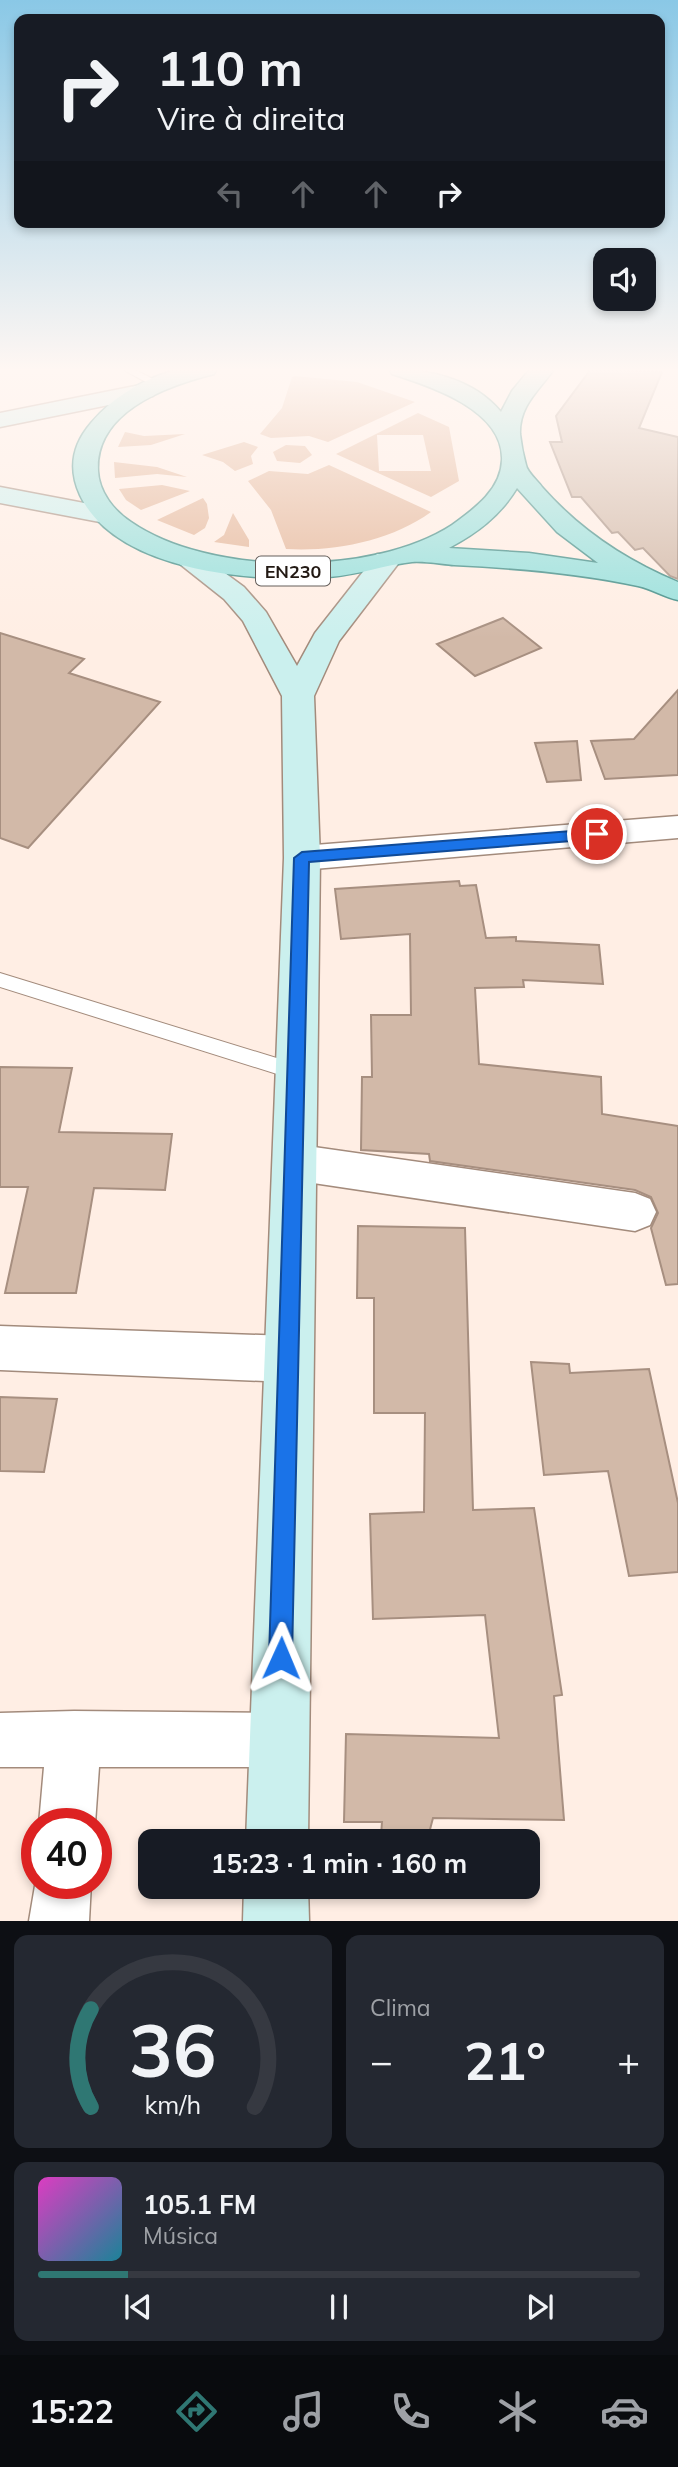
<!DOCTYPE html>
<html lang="pt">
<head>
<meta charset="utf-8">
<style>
	body { margin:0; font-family:Mulish,sans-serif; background:#242831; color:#f1f3f6; height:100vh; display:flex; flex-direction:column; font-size:26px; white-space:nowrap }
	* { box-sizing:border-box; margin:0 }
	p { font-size:23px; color:#9ea1a6 }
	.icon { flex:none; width:38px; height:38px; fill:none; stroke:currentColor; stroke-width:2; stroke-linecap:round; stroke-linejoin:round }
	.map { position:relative; height:1921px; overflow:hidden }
	.side { display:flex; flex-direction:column; gap:14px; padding:14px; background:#0d0f14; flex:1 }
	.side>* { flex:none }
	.top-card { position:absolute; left:14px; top:14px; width:651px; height:214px; border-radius:14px; box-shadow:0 4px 10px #0003; background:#171b24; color:#f1f3f6; overflow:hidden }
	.tools { position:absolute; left:593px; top:248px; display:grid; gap:14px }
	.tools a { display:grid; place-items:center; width:63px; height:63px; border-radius:14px; background:#171b24; box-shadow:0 4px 10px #0003; font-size:35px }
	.speed { position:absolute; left:21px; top:1808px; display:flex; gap:14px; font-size:35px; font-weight:700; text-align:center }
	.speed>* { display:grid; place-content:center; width:91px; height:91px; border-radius:50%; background:#171b24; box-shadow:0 4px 10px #0003; line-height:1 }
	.speed .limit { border:10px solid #d22; background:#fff; color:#111 }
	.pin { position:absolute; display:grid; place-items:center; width:60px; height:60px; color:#fff; margin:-30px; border:4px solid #fff; border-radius:50%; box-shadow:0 2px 7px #0007 }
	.me { position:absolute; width:77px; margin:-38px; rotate:1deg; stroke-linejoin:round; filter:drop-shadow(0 0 5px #0008) }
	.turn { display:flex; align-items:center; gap:24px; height:147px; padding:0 28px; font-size:32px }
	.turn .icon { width:91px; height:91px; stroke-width:2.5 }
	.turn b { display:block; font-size:49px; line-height:60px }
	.lanes { display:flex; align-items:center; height:66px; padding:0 28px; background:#0003; justify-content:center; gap:35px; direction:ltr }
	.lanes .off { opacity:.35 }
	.big { font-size:52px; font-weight:700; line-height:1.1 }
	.side .card { flex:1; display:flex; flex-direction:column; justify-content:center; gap:10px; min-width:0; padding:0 24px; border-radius:14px; background:#242831 }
	.side .dial { align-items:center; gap:0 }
	.dial svg { height:182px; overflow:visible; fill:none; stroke:#363941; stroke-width:7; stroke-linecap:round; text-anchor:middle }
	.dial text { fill:#f1f3f6; stroke:none }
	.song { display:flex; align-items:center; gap:21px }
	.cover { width:84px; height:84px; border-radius:10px; background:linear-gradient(135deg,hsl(310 70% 55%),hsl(190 70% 35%)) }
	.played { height:7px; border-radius:4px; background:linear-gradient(90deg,#2f7773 15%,#363941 15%) }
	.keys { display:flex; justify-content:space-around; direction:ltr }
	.heat { display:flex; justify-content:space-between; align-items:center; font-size:38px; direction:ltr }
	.side .tiles { flex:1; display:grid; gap:14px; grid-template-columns:1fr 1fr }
	.card:last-child { grid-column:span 2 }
	.trip { position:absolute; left:138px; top:1829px; width:402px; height:70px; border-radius:14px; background:#171b24; box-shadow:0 4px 10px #0003; font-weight:700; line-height:70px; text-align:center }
	.tab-bar { display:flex; height:112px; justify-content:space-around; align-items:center; background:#090b0e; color:#9ea1a6 }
	.tab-bar .icon { width:49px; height:49px }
	.tab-bar .selected { color:#2f7773 }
	.tab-bar b { font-size:32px; color:#f1f3f6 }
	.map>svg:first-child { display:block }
</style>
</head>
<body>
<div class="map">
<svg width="678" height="1921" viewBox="0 0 678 1921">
	<rect width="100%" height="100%" fill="#ffeee4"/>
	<!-- green -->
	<g fill="#e4b699" fill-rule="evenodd">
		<polygon points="295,376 357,382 415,402 328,442 309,436 271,438 260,434 282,408 292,377"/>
		<path d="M418 413 449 427 459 481 431 497 336 454ZM377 435H423L431 471H379Z"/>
		<polygon points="125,432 144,436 185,434 151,445 118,447"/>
		<polygon points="244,442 258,447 251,456 253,464 235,471 223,462 202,455"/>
		<polygon points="286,445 305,446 312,455 300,463 277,461 273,452"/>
		<polygon points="114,462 157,467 187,477 157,474 115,478"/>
		<path d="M329 465 431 512C391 541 334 552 286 549L271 510 248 481 269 471 308 474Z"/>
		<polygon points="162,485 190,491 141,510 126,500 119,489"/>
		<polygon points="203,498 207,504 209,518 205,528 194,535 157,520"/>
		<polygon points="233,513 249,540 249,547 214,542 224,535"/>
	</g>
	<!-- building -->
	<g fill="#d2b9a8" stroke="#a78f80" stroke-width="2">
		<polygon points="591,369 662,372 639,428 678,437 678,579 670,576 643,548 635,550 618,532 612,533 581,497 572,497 550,442 562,442 556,416"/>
		<polygon points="503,618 541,648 475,676 437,644"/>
		<polygon points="0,633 84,659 69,673 160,702 28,848 0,838"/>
		<polygon points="678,690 678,775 605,779 591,741 634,739"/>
		<polygon points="577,741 581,780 547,782 535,743"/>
		<polygon points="459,881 460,886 476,885 486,938 516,937 516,941 599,945 603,984 523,980 524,987 475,988 479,1064 601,1077 602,1114 678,1126 678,1284 666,1285 651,1228 658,1213 651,1197 635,1190 430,1161 429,1154 361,1150 362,1077 372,1077 371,1015 411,1015 410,934 341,939 335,889"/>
		<polygon points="0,1067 72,1068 59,1132 172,1134 165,1190 94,1188 76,1293 5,1293 28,1187 0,1187"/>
		<polygon points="358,1226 465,1228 473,1510 534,1508 562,1695 554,1696 564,1820 433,1818 428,1837 381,1835 382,1822 344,1822 346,1734 499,1738 485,1615 373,1619 370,1514 424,1512 425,1413 374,1413 374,1298 357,1298"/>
		<polygon points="531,1362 569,1364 570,1373 649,1369 678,1503 678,1572 629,1576 608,1471 544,1475"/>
		<polygon points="0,1397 57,1399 44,1472 0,1471"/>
	</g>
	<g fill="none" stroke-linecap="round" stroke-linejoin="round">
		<defs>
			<g id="lane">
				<polygon points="122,369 134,369 164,385 155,387"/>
				<polygon points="0,973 296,1064 303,1066 305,1072 303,1078 296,1080 0,987"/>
			</g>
			<g id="street">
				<polygon points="678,816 678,838 302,870 291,866 286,858 291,850 302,846"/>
				<polygon points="293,1144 635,1193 650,1199 656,1212 650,1225 635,1231 293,1180 279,1175 273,1162 279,1149"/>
				<polygon points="0,1326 288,1336 304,1343 311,1359 304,1375 288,1382 0,1370"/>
				<polygon points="74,1711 278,1713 297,1721 305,1740 297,1759 278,1767 99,1767 95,1824 39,1824 44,1767 0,1767 0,1713"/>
				<polygon points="37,1874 37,1883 91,1883 89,1921 29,1921"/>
			</g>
			<g id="secondary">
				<polygon points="145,384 153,386 156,391 153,396 0,427 0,413"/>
				<polygon points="0,487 105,507 114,509 118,515 114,521 105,523 0,503"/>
				<polygon points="185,549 195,551 244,587 266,612 297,666 315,633 377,554 397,554 401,560 339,641 314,696 320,858 308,1841 246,1841 284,858 282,696 243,621 224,599 171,557 175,551"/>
				<polygon points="244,1886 308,1886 309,1921 243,1921"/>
			</g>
			<path id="primary" d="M180 369H217L214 374C166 386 95 412 98 471 99 492 114 511 131 522 209 576 372 577 452 525 474 509 501 490 502 460 504 410 430 386 392 374L389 369C429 369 474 379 501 412L512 391 530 369H554C540 390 519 405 520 434 521 443 524 458 526 465 527 472 538 481 542 487 580 530 625 560 678 582V600C664 597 652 589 638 586 578 573 516 568 454 565 441 564 425 561 412 562 384 565 358 575 329 577 255 583 116 572 80 495 68 469 72 445 91 423 114 396 146 377 180 369ZM517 488 557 532 598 563 529 553 449 548C477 533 500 516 517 488Z"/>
		</defs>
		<!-- lane casing -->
		<use href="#lane" stroke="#a38b7c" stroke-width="2"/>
		<!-- street casing -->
		<use href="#street" stroke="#a38b7c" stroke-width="3"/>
		<!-- secondary casing -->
		<use href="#secondary" stroke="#a38b7c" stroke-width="3"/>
		<!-- primary casing -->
		<use href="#primary" stroke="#418d87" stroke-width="3"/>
		<!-- lane -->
		<use href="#lane" fill="#fff" fill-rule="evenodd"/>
		<!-- street -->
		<use href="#street" fill="#fff" fill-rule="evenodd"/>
		<!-- secondary -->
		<use href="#secondary" fill="#cbf0ee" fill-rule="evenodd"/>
		<!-- primary -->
		<use href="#primary" fill="#97e0dc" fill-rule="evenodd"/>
	</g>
	<!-- sky -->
	<linearGradient id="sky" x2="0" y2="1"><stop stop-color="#8ac8e6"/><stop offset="0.58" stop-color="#fff7f3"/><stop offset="1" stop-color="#fff7f3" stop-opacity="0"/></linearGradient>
	<rect width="678" height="638" fill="url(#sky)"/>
	<!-- route -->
	<polygon fill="#1a73e8" stroke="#114b97" stroke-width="2" points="597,829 605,834 597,839 309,862 292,1658 289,1667 281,1670 272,1667 269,1658 294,858 302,852"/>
	<g text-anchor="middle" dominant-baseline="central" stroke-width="6" stroke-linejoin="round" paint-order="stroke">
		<!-- shield labels -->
		<rect fill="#fff" stroke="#645e5a" stroke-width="2" x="256" y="556.5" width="74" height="29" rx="5"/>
		<g font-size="18" font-weight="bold" fill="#221913">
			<text x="293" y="571">EN230</text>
		</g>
	</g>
</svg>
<div class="tools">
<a><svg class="icon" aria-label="sound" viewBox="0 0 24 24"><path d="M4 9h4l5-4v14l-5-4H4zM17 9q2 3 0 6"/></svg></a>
</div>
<div class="speed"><div class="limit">40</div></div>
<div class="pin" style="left:597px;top:834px;background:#d93025"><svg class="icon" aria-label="arrive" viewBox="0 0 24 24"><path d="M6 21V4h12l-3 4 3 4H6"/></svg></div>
<svg class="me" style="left:281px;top:1658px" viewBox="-20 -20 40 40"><path d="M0-17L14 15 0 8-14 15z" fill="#1a73e8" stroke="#fff" stroke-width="4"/></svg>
<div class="trip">15:23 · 1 min · 160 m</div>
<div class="top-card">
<div class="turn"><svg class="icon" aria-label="right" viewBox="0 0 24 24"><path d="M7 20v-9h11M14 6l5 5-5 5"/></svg><div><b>110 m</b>Vire à direita</div></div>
<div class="lanes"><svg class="icon off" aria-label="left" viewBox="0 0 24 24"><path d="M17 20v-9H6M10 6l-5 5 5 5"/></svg><svg class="icon off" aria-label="ahead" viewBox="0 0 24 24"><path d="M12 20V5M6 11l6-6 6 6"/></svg><svg class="icon off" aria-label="ahead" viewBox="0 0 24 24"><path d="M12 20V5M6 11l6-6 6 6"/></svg><svg class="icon" aria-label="right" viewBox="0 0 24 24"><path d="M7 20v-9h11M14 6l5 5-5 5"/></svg></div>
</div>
</div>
<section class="side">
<div class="tiles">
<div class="card dial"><svg viewBox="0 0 100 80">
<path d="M14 69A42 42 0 1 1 86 69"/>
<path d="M14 69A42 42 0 0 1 14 26" stroke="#2f7773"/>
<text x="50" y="56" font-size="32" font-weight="700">36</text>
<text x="50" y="72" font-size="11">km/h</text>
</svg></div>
<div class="card"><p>Clima</p>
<div class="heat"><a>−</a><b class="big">21°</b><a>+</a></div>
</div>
<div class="card">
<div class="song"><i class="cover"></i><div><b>105.1 FM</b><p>Música</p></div></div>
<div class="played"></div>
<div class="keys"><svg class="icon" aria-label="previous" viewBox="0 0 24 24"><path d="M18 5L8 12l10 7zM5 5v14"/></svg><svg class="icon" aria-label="pause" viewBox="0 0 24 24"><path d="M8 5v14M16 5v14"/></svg><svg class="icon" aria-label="next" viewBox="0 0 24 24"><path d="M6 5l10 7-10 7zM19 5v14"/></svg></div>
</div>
</div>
</section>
<nav class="tab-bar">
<b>15:22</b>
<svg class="icon selected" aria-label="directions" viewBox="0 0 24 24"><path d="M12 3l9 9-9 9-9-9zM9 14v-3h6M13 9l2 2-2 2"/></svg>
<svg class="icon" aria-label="music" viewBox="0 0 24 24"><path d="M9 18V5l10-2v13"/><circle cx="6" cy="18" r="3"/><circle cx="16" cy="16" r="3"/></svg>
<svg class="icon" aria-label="phone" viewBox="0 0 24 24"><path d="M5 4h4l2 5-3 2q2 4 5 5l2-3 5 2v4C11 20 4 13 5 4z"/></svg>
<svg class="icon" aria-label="climate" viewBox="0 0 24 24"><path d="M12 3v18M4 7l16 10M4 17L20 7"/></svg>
<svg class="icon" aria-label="car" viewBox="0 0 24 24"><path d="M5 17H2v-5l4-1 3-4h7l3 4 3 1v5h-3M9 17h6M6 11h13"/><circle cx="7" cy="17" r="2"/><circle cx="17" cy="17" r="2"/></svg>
</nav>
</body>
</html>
